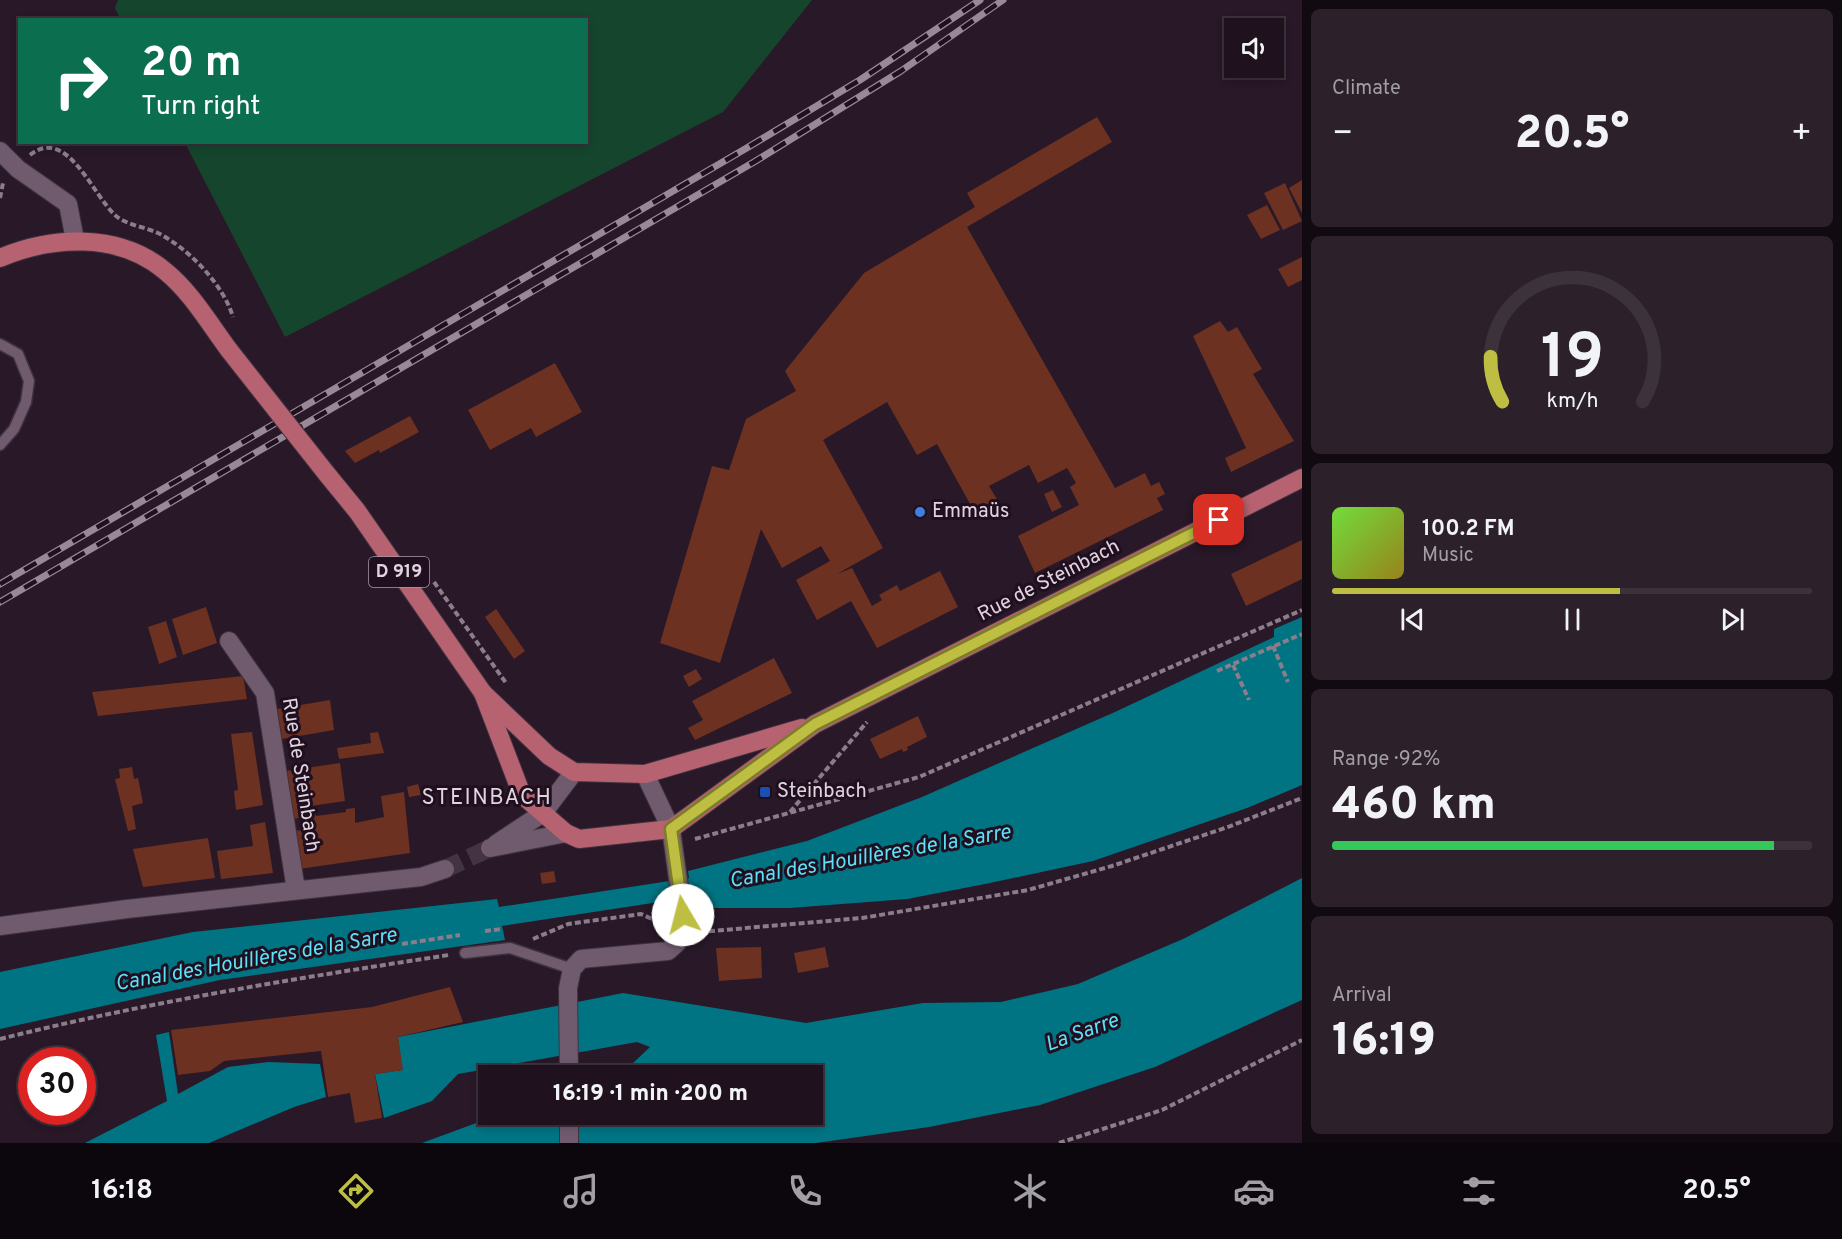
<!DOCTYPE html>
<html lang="en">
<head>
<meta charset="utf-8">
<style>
	body { margin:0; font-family:Overpass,sans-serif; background:#2c202b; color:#f1f3f6; height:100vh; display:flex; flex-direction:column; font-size:22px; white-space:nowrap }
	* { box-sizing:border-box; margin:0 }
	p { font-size:20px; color:#a19ea4 }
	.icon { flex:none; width:33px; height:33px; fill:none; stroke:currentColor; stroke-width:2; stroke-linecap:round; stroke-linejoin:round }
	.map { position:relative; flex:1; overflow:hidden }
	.panel { display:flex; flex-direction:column; gap:9px; padding:9px; background:#110a10; width:540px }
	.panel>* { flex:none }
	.top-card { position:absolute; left:18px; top:18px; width:570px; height:126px; border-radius:0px; box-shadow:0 3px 9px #0003,0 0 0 2px #3c323c; background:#0b6e4f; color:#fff; overflow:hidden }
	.buttons { position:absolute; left:1224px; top:18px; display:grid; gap:12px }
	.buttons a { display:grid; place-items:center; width:60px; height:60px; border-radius:0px; background:#1f121e; box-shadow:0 3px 9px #0003,0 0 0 2px #3c323c; font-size:30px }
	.speed { position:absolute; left:18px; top:1047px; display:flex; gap:12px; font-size:30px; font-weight:700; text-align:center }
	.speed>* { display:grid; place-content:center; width:78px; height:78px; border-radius:50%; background:#1f121e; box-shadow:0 3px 9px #0003,0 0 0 2px #3c323c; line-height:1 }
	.speed .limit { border:9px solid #d22; background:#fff; color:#111 }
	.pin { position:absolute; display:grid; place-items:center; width:51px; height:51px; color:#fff; margin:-26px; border-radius:12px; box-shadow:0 3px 9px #0006 }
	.me { position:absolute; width:66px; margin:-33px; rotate:352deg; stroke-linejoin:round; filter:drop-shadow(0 0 4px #0008) }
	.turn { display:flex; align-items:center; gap:21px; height:126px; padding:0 24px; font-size:27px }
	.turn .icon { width:78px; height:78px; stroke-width:2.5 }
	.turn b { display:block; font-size:42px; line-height:51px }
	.big { font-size:45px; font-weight:800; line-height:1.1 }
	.panel .widget { flex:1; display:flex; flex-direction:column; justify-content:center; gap:9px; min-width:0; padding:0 21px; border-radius:9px; background:#2c202b }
	.panel .dial { align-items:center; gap:0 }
	.dial svg { height:156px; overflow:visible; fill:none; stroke:#3c323c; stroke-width:7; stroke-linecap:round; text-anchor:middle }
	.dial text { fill:#f1f3f6; stroke:none }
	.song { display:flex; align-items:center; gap:18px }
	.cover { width:72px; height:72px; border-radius:9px; background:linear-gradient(135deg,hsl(100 70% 55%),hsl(50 70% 35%)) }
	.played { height:6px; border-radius:3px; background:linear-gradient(90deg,#bebf42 60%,#3c323c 60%) }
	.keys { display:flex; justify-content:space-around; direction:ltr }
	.heat { display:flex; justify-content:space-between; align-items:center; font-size:33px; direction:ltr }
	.charge { height:9px; border-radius:4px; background:linear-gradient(90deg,#34c759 92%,#3c323c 0) }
	.trip { position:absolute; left:478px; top:1065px; width:345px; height:60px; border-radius:0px; background:#1f121e; box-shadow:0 3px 9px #0003,0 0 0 2px #3c323c; font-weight:800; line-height:60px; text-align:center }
	.tab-bar { display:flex; height:96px; justify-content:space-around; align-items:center; background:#0c070c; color:#a19ea4 }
	.tab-bar .icon { width:42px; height:42px }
	.tab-bar .selected { color:#bebf42 }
	.tab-bar b { font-size:27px; color:#f1f3f6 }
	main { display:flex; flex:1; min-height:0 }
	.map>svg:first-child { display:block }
</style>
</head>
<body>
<main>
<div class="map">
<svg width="1302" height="1143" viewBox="0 0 1302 1143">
	<rect width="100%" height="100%" fill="#291828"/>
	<!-- green -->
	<polygon fill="#16452d" points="118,0 812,0 723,112 285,337 185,143 586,142 586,20 121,20 115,8"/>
	<!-- water -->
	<g fill="#007483">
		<polygon points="1302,617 1302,785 1247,808 1093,861 985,884 907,899 790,908 696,908 692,897 502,926 505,940 220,980 0,1029 0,972 193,932 497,899 499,907 689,878 688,871 807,841 922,797 1115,712 1274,637 1274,629"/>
		<polygon points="1302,878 1302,1000 1155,1067 1040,1105 929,1127 816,1143 422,1143 498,1115 813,1114 813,1076 602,1075 631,1065 650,1047 637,1042 458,1074 432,1101 384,1118 375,1074 402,1070 398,1037 623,993 806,1023 923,1003 1001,1002 1078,984 1183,939"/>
		<polygon points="169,1032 178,1094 228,1067 269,1062 320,1064 326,1097 294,1107 209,1143 85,1143 167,1101 156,1035"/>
	</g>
	<!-- building -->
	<g fill="#6c3121">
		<polygon points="1097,117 1112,142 967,227 1115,488 1145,473 1151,486 1159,482 1165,494 1157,498 1163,510 1035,573 1018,536 1079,505 1070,487 1076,483 1067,468 1038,483 1029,465 989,486 998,501 975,513 937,444 917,455 887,402 823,440 883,548 837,574 852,568 872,606 882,600 879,595 897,585 900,591 940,571 958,607 877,648 851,601 817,620 796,580 830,561 821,546 782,568 761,529 720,663 660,643 712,466 729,470 746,419 796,391 785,371 864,273 975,207 967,193"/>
		<polygon points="1302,180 1302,213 1289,188"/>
		<polygon points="1285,183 1302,221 1283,230 1264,193"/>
		<polygon points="1267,205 1280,230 1261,239 1247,215"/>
		<polygon points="1302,257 1302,280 1288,287 1278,269"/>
		<polygon points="1220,321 1228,332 1237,327 1262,369 1253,374 1294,441 1231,472 1225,458 1246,448 1193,336"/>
		<polygon points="555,363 582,412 536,437 531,428 490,450 468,410"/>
		<polygon points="410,416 419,432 380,453 379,450 355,463 345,451"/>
		<polygon points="1053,490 1062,507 1052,512 1044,494"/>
		<polygon points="1302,540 1302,579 1246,606 1231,574"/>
		<polygon points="206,607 217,643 183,655 172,619"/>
		<polygon points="496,609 525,651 514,659 485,617"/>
		<polygon points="166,621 177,657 159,664 148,627"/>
		<polygon points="774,658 792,693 695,740 688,728 703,720 692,701"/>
		<polygon points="696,669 702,679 689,687 683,676"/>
		<polygon points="243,676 247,699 98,716 92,692"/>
		<polygon points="330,700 334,730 282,739 277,709"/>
		<polygon points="918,716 927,737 907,747 908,750 903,752 902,749 880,759 870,739"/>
		<polygon points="252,732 263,805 236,810 234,791 238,790 231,734"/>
		<polygon points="378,732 384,753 339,759 337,748 371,743 370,733"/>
		<polygon points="340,763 345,801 311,806 316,816 346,812 346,809 355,808 355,823 384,817 381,796 404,792 410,853 299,869 294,831 312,829 311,816 293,819 286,771"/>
		<polygon points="132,767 134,779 138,778 143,803 132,806 136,829 128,831 115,779 120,778 119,769"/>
		<polygon points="418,784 421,795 409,797 407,787"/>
		<polygon points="265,822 273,873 221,879 217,851 253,846 250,825"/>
		<polygon points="208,838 215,878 143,887 133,849"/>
		<polygon points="554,871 556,882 542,884 540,873"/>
		<polygon points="761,947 762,978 719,981 716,948"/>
		<polygon points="825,947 829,967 798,973 794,953"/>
		<polygon points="450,987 463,1022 398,1037 403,1070 375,1074 382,1118 355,1123 350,1093 328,1097 321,1051 224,1061 210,1071 178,1075 171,1030 372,1007"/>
	</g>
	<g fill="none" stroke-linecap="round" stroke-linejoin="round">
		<!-- tertiary-tunnel -->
		<polyline stroke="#443443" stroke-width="18" stroke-dasharray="18 9" stroke-linecap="butt" points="445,869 490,848"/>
		<defs>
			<g id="service">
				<polyline points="0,344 18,354 29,381 26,402 14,429 0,445"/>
				<polyline points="465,953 510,948 572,969"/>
			</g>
			<g id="minor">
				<polyline points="0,151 18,169 68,204 75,240"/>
				<polyline points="229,641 265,693 296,890"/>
				<polyline points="543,813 574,772"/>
				<polyline points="569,1076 568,988 572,969 581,959 668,951 677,943 683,915 671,829 645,774"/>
				<polyline points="569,1114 569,1143"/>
			</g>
			<g id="tertiary">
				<polyline points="496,844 543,813"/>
				<polyline points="490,848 566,833"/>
				<polyline points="0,926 127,909 421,877 445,869"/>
			</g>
			<g id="primary">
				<path d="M0 258C52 236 119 232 165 271 191 292 209 323 229 350"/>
				<polyline points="326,473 357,511 483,693 549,756 574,772 645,774 802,728"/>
				<polyline points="483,693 522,795 566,833 579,839 671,829 815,724 1302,478"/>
			</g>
		</defs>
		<!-- service casing -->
		<use href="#service" stroke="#3f323e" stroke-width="13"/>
		<!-- minor casing -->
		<use href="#minor" stroke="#3f323e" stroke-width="20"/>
		<!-- tertiary casing -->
		<use href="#tertiary" stroke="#3f323e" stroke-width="20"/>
		<!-- primary casing -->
		<use href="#primary" stroke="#3f323e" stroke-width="20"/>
		<!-- path -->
		<g stroke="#8c7d8b" stroke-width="4" stroke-dasharray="6 3" stroke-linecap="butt">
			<path d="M30 155C67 125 93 196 116 216 127 225 145 227 158 233 189 249 223 284 233 317"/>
			<polyline points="0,198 3,183"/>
			<polyline points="434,582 506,683"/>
			<polyline points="1273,646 1288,682"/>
			<polyline points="1233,665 1249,700"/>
			<polyline points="1217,671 1302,634"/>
			<polyline points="790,812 867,722"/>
			<polyline points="695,839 919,777 1302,610"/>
			<polyline points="485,931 502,929"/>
			<polyline points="700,932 862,918 1028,890 1112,866 1228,827 1302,798"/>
			<polyline points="533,939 568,924 641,914 661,923"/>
			<polyline points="402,944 460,935"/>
			<path d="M0 1039C148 1002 298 978 449 955"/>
			<polyline points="1059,1143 1162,1110 1302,1040"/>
		</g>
		<!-- service -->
		<use href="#service" stroke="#705b6e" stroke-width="10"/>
		<!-- minor -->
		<use href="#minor" stroke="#705b6e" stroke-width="18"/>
		<!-- tertiary -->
		<use href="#tertiary" stroke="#705b6e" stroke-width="18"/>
		<!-- primary -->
		<use href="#primary" stroke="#b76270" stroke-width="18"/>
		<defs>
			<g id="rail">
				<polyline points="0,584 745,149 860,80 980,0"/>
				<polyline points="0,602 754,162 901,71 1003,0"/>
			</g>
		</defs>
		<!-- rail casing -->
		<use href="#rail" stroke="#978996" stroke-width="7"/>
		<!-- rail -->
		<use href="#rail" stroke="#200f1f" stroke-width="4.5" stroke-dasharray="14" stroke-linecap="butt"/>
		<defs>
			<polyline id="primary-bridge" points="229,350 326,473"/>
		</defs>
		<!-- primary-bridge casing -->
		<use href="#primary-bridge" stroke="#3f323e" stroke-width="20" stroke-linecap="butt"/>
		<!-- primary-bridge -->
		<use href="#primary-bridge" stroke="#b76270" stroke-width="18"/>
	</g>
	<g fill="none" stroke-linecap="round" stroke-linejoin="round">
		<defs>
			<polyline id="route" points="683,915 671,829 815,724 1219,520"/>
		</defs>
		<!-- route casing -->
		<use href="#route" stroke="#7c7c2b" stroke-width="15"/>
		<!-- route -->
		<use href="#route" stroke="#bebf42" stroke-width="10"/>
	</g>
	<!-- markers -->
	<circle fill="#3f7fe0" stroke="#200f1f" stroke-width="2" cx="920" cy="512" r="6"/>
	<rect fill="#1a4fb4" stroke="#200f1f" stroke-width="2" x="759" y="786" width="12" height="12" rx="3"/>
	<g text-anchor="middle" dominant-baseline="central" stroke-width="6" stroke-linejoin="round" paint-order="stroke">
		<!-- shield labels -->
		<rect fill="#200f1f" stroke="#a699a5" stroke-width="1.5" x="369" y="557" width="60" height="30" rx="4.5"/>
		<g font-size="18" font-weight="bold" fill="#e0d4df">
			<text x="399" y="572">D 919</text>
		</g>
		<!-- poi labels -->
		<g font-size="20" fill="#e0d4df" stroke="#200f1f" text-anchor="start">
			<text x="932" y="512">Emmaüs</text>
			<text x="777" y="792">Steinbach</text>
		</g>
		<!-- street labels -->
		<g font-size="20" fill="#e0d4df" stroke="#200f1f">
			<text transform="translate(1049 581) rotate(-27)">Rue de Steinbach</text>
			<text transform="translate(300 775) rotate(81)">Rue de Steinbach</text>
		</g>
		<!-- water labels -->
		<g font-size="21" font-style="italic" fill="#5ce1f8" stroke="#200f1f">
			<text transform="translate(870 857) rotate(-10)">Canal des Houillères de la Sarre</text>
			<text transform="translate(256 960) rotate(-10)">Canal des Houillères de la Sarre</text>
			<text transform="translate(1082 1033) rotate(-20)">La Sarre</text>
		</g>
		<!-- quarter labels -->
		<g font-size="22" letter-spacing="1.5" fill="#e0d4df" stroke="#200f1f">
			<text x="487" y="798">STEINBACH</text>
		</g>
	</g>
</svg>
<div class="buttons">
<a><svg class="icon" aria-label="sound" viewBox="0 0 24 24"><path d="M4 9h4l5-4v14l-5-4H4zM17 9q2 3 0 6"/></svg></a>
</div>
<div class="speed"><div class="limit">30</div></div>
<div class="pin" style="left:1219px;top:520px;background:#d93025"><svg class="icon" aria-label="arrive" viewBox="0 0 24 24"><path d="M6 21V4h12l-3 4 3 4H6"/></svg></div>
<svg class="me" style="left:683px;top:915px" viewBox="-20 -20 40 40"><circle r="19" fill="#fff"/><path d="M0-13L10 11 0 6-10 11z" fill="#bebf42"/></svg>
<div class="trip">16:19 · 1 min · 200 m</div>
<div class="top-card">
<div class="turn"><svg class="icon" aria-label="right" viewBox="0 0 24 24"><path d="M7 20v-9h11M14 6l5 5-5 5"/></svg><div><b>20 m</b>Turn right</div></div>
</div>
</div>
<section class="panel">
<div class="widget"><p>Climate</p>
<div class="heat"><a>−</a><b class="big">20.5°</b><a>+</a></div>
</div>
<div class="widget dial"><svg viewBox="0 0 100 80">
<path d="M14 69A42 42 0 1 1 86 69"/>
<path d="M14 69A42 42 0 0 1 8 46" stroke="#bebf42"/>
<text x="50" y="56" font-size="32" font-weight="700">19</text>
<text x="50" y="72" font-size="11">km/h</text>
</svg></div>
<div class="widget">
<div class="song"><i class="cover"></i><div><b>100.2 FM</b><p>Music</p></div></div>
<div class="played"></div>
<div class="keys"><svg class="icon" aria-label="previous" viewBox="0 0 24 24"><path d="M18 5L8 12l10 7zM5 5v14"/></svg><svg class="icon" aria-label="pause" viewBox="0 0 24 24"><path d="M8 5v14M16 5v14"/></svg><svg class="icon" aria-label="next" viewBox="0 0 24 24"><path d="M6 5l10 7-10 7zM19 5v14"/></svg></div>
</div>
<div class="widget"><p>Range · 92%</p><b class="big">460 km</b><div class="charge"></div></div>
<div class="widget"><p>Arrival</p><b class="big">16:19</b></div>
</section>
</main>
<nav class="tab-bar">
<b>16:18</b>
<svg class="icon selected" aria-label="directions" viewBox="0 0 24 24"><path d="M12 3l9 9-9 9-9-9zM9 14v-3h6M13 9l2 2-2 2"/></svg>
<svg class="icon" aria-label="music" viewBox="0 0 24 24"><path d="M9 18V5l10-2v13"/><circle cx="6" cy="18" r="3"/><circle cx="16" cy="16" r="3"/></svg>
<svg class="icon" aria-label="phone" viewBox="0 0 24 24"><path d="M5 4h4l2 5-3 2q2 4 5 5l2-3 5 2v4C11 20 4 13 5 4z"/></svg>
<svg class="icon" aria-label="climate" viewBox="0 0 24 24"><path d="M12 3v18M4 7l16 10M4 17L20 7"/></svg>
<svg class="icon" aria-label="car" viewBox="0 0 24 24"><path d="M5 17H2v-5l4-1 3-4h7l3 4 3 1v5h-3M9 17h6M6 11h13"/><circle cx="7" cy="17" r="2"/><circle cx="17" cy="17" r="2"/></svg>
<svg class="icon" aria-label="filters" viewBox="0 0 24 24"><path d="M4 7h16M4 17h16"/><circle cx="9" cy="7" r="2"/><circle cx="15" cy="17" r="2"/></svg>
<b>20.5°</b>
</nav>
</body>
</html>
